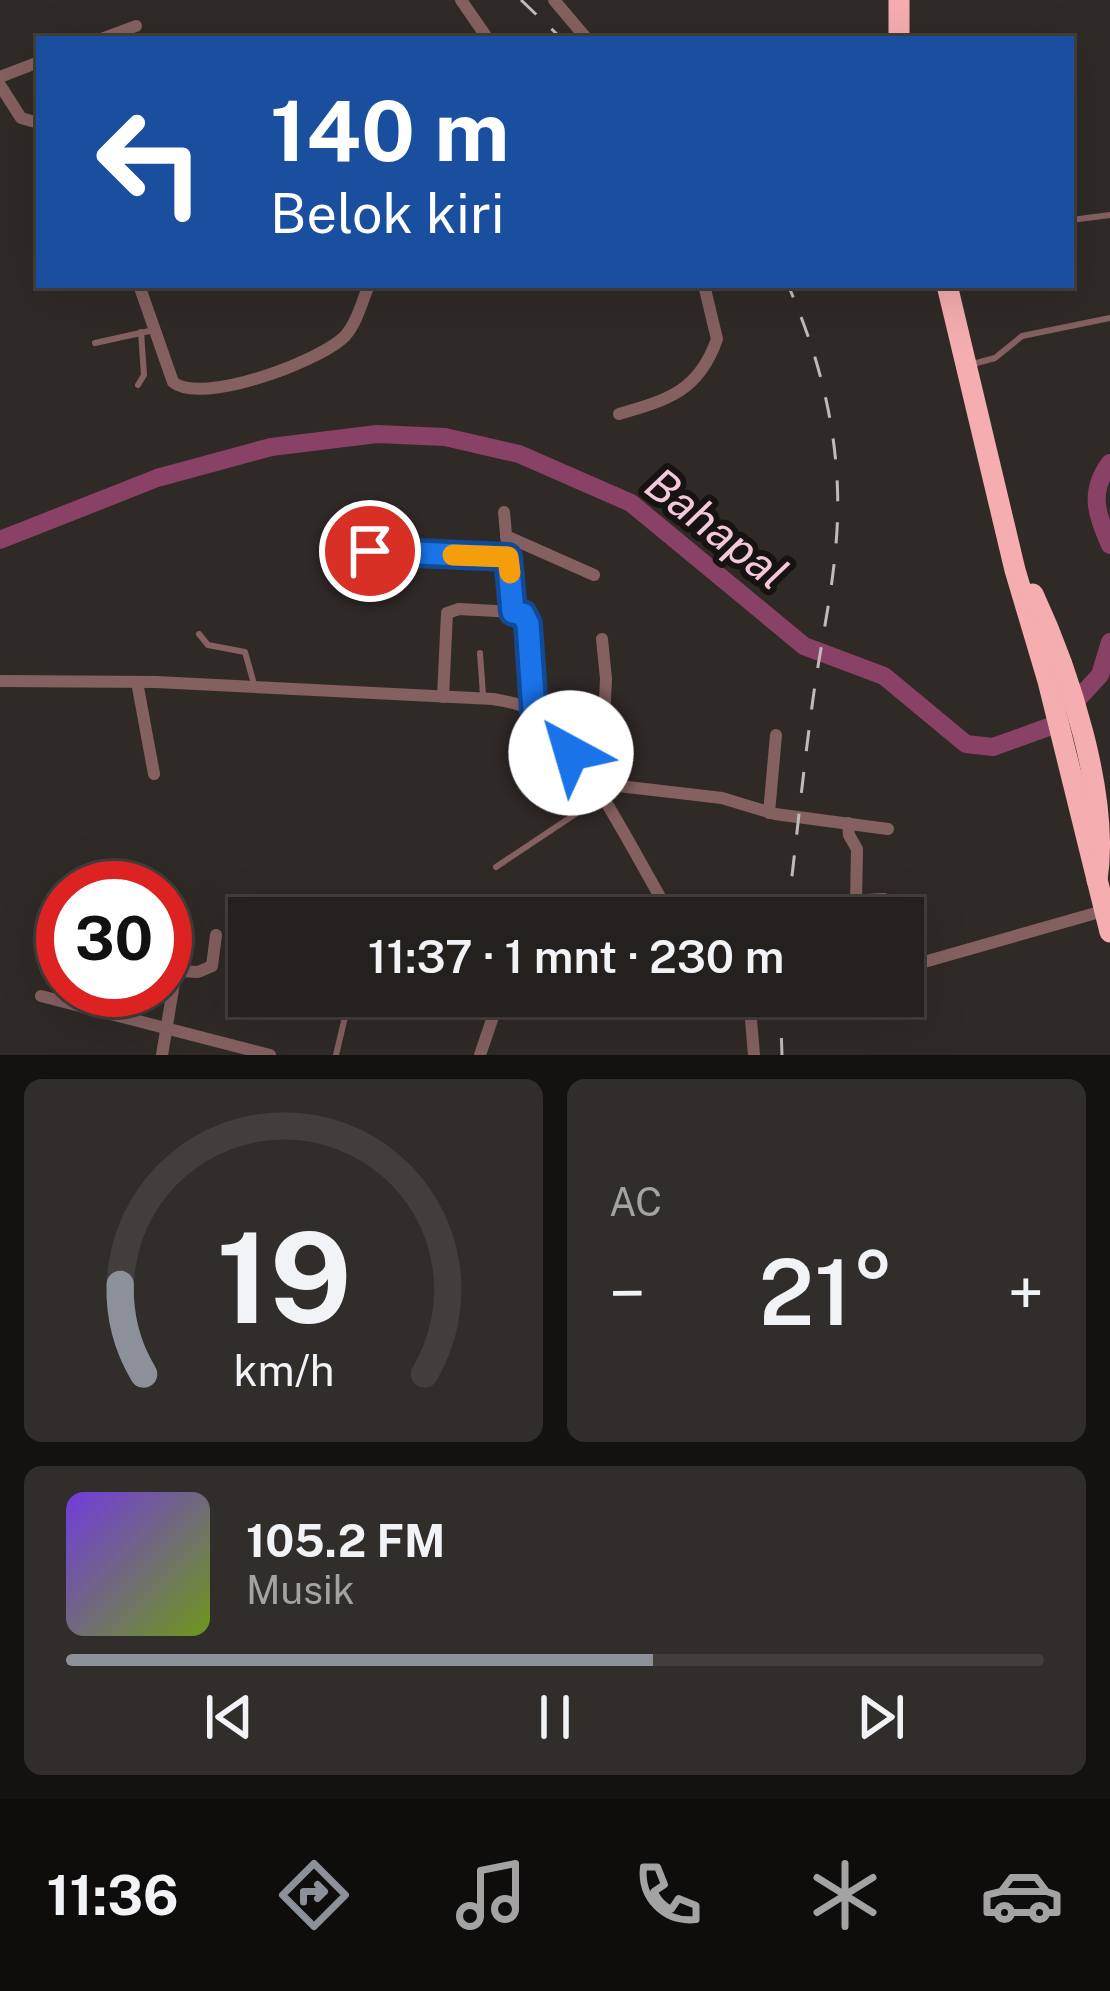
<!DOCTYPE html>
<html lang="id">
<head>
<meta charset="utf-8">
<style>
	body { margin:0; font-family:"Public Sans",sans-serif; background:#302d2a; color:#f1f3f6; height:100vh; display:flex; flex-direction:column; font-size:45px; white-space:nowrap }
	* { box-sizing:border-box; margin:0 }
	p { font-size:39px; color:#a3a3a4 }
	.icon { flex:none; width:66px; height:66px; fill:none; stroke:currentColor; stroke-width:2; stroke-linecap:round; stroke-linejoin:round }
	.map { position:relative; height:1055px; overflow:hidden }
	.sheet { display:flex; flex-direction:column; gap:24px; padding:24px; background:#141210; flex:1 }
	.sheet>* { flex:none }
	.hud { position:absolute; left:36px; top:36px; width:1038px; height:252px; border-radius:0px; box-shadow:0 12px 48px #0002,0 0 0 3px #413e3b; background:#1a4fa0; color:#fff; overflow:hidden }
	.speed { position:absolute; left:36px; top:861px; display:flex; gap:24px; font-size:60px; font-weight:700; text-align:center }
	.speed>* { display:grid; place-content:center; width:156px; height:156px; border-radius:50%; background:#24201d; box-shadow:0 12px 48px #0002,0 0 0 3px #413e3b; line-height:1 }
	.speed .limit { border:18px solid #d22; background:#fff; color:#111 }
	.pin { position:absolute; display:grid; place-items:center; width:102px; height:102px; color:#fff; margin:-51px; border:6px solid #fff; border-radius:50%; box-shadow:0 3px 12px #0007 }
	.me { position:absolute; width:132px; margin:-66px; rotate:321deg; stroke-linejoin:round; filter:drop-shadow(0 0 9px #0008) }
	.turn { display:flex; align-items:center; gap:42px; height:252px; padding:0 36px; font-size:54px }
	.turn .icon { width:156px; height:156px; stroke-width:2.5 }
	.turn b { display:block; font-size:84px; line-height:102px }
	.big { font-size:90px; font-weight:600; line-height:1.1 }
	.sheet .card { flex:1; display:flex; flex-direction:column; justify-content:center; gap:18px; min-width:0; padding:0 42px; border-radius:18px; background:#302d2a }
	.sheet .dial { align-items:center; gap:0 }
	.dial svg { height:312px; overflow:visible; fill:none; stroke:#413e3b; stroke-width:7; stroke-linecap:round; text-anchor:middle }
	.dial text { fill:#f1f3f6; stroke:none }
	.song { display:flex; align-items:center; gap:36px }
	.cover { width:144px; height:144px; border-radius:18px; background:linear-gradient(135deg,hsl(260 70% 55%),hsl(80 70% 35%)) }
	.played { height:12px; border-radius:6px; background:linear-gradient(90deg,#8c9099 60%,#413e3b 60%) }
	.keys { display:flex; justify-content:space-around; direction:ltr }
	.heat { display:flex; justify-content:space-between; align-items:center; font-size:66px; direction:ltr }
	.sheet .tiles { flex:1; display:grid; gap:24px; grid-template-columns:1fr 1fr }
	.card:last-child { grid-column:span 2 }
	.trip { position:absolute; left:228px; top:897px; width:696px; height:120px; border-radius:0px; background:#24201d; box-shadow:0 12px 48px #0002,0 0 0 3px #413e3b; font-weight:600; line-height:120px; text-align:center }
	.tab-bar { display:flex; height:192px; justify-content:space-around; align-items:center; background:#0e0d0c; color:#a3a3a4 }
	.tab-bar .icon { width:84px; height:84px }
	.tab-bar .selected { color:#8c9099 }
	.tab-bar b { font-size:54px; color:#f1f3f6 }
	.map>svg:first-child { display:block }
</style>
</head>
<body>
<div class="map">
<svg width="1110" height="1055" viewBox="0 0 1110 1055">
	<rect width="100%" height="100%" fill="#302a27"/>
	<g fill="none" stroke-linecap="round" stroke-linejoin="round">
		<!-- river -->
		<g stroke="#894266" stroke-width="18">
			<path d="M1110 463C1088 492 1097 515 1110 545"/>
			<polyline points="0,540 157,478 271,447 377,434 445,437 519,454 631,503 804,646 884,676 966,744 993,747 1054,725 1100,675 1110,642"/>
		</g>
		<!-- lane -->
		<g stroke="#856061" stroke-width="6">
			<polyline points="1071,220 1110,215"/>
			<polyline points="95,343 154,330"/>
			<polyline points="969,365 995,358 1022,336 1110,318"/>
			<polyline points="138,385 144,375 141,332"/>
			<polyline points="199,634 208,645 245,652 254,684"/>
			<polyline points="480,653 483,695"/>
			<polyline points="496,867 601,797"/>
			<polyline points="336,1055 350,996"/>
		</g>
		<!-- street -->
		<g stroke="#856061" stroke-width="12">
			<polyline points="461,0 488,39"/>
			<polyline points="554,0 587,39"/>
			<polyline points="101,39 136,26"/>
			<polyline points="0,77 39,62"/>
			<polyline points="0,85 21,118 39,123"/>
			<path d="M139 285 173 382C201 406 321 361 345 336 357 323 362 301 369 285"/>
			<path d="M619 414C668 400 699 391 717 339L704 285"/>
			<polyline points="506,536 594,575"/>
			<polyline points="370,551 508,557"/>
			<polyline points="513,612 525,616 528,624 534,711"/>
			<path d="M0 681 156 682 493 699C508 702 525 704 537 714 583 747 641 866 672 918"/>
			<polyline points="137,682 154,774"/>
			<polyline points="443,697 447,613 459,609 513,612 504,512"/>
			<polyline points="593,783 722,798 775,814 888,829"/>
			<polyline points="601,783 606,679 602,639"/>
			<polyline points="769,813 776,735"/>
			<polyline points="848,823 849,835 857,849 856,901"/>
			<polyline points="813,903 884,899 889,903 890,918"/>
			<polyline points="903,968 1103,911"/>
			<polyline points="165,970 198,972 212,966 216,935"/>
			<polyline points="41,996 270,1055"/>
			<polyline points="749,996 754,1055"/>
			<polyline points="162,1055 176,971"/>
			<polyline points="480,1055 500,996"/>
		</g>
		<!-- highway -->
		<g stroke="#f5adaf" stroke-width="21">
			<polyline points="899,0 899,39"/>
			<polyline points="947,285 1015,570 1048,681 1110,932"/>
			<path d="M1033 594C1069 671 1110 796 1097 880"/>
		</g>
		<!-- rail -->
		<g stroke="#c0bbba" stroke-width="3" stroke-dasharray="21 21" stroke-linecap="butt">
			<polyline points="521,0 562,39"/>
			<path d="M787 918C796 845 803 772 813 699 820 647 832 596 836 544 844 454 824 367 788 285"/>
			<polyline points="780,996 782,1055"/>
		</g>
	</g>
	<g fill="none" stroke-linecap="round" stroke-linejoin="round">
		<defs>
			<polyline id="route" points="370,551 508,557 513,612 523,614 528,624 534,711 571,753"/>
		</defs>
		<!-- route casing -->
		<use href="#route" stroke="#114b97" stroke-width="30"/>
		<!-- route -->
		<use href="#route" stroke="#1a73e8" stroke-width="21"/>
		<!-- slow -->
		<polyline stroke="#f59e0b" stroke-width="21" points="453,555 508,557 510,573"/>
	</g>
	<g text-anchor="middle" dominant-baseline="central" stroke-width="12" stroke-linejoin="round" paint-order="stroke">
		<!-- water labels -->
		<g font-size="45" font-style="italic" fill="#f3c8db" stroke="#161312">
			<text transform="translate(717 528) rotate(38)">Bahapal</text>
		</g>
	</g>
</svg>
<div class="speed"><div class="limit">30</div></div>
<div class="pin" style="left:370px;top:551px;background:#d93025"><svg class="icon" aria-label="arrive" viewBox="0 0 24 24"><path d="M6 21V4h12l-3 4 3 4H6"/></svg></div>
<svg class="me" style="left:571px;top:753px" viewBox="-20 -20 40 40"><circle r="19" fill="#fff"/><path d="M0-13L10 11 0 6-10 11z" fill="#1a73e8"/></svg>
<div class="trip">11:37 · 1 mnt · 230 m</div>
<div class="hud">
<div class="turn"><svg class="icon" aria-label="left" viewBox="0 0 24 24"><path d="M17 20v-9H6M10 6l-5 5 5 5"/></svg><div><b>140 m</b>Belok kiri</div></div>
</div>
</div>
<section class="sheet">
<div class="tiles">
<div class="card dial"><svg viewBox="0 0 100 80">
<path d="M14 69A42 42 0 1 1 86 69"/>
<path d="M14 69A42 42 0 0 1 8 46" stroke="#8c9099"/>
<text x="50" y="56" font-size="32" font-weight="700">19</text>
<text x="50" y="72" font-size="11">km/h</text>
</svg></div>
<div class="card"><p>AC</p>
<div class="heat"><a>−</a><b class="big">21°</b><a>+</a></div>
</div>
<div class="card">
<div class="song"><i class="cover"></i><div><b>105.2 FM</b><p>Musik</p></div></div>
<div class="played"></div>
<div class="keys"><svg class="icon" aria-label="previous" viewBox="0 0 24 24"><path d="M18 5L8 12l10 7zM5 5v14"/></svg><svg class="icon" aria-label="pause" viewBox="0 0 24 24"><path d="M8 5v14M16 5v14"/></svg><svg class="icon" aria-label="next" viewBox="0 0 24 24"><path d="M6 5l10 7-10 7zM19 5v14"/></svg></div>
</div>
</div>
</section>
<nav class="tab-bar">
<b>11:36</b>
<svg class="icon selected" aria-label="directions" viewBox="0 0 24 24"><path d="M12 3l9 9-9 9-9-9zM9 14v-3h6M13 9l2 2-2 2"/></svg>
<svg class="icon" aria-label="music" viewBox="0 0 24 24"><path d="M9 18V5l10-2v13"/><circle cx="6" cy="18" r="3"/><circle cx="16" cy="16" r="3"/></svg>
<svg class="icon" aria-label="phone" viewBox="0 0 24 24"><path d="M5 4h4l2 5-3 2q2 4 5 5l2-3 5 2v4C11 20 4 13 5 4z"/></svg>
<svg class="icon" aria-label="climate" viewBox="0 0 24 24"><path d="M12 3v18M4 7l16 10M4 17L20 7"/></svg>
<svg class="icon" aria-label="car" viewBox="0 0 24 24"><path d="M5 17H2v-5l4-1 3-4h7l3 4 3 1v5h-3M9 17h6M6 11h13"/><circle cx="7" cy="17" r="2"/><circle cx="17" cy="17" r="2"/></svg>
</nav>
</body>
</html>
